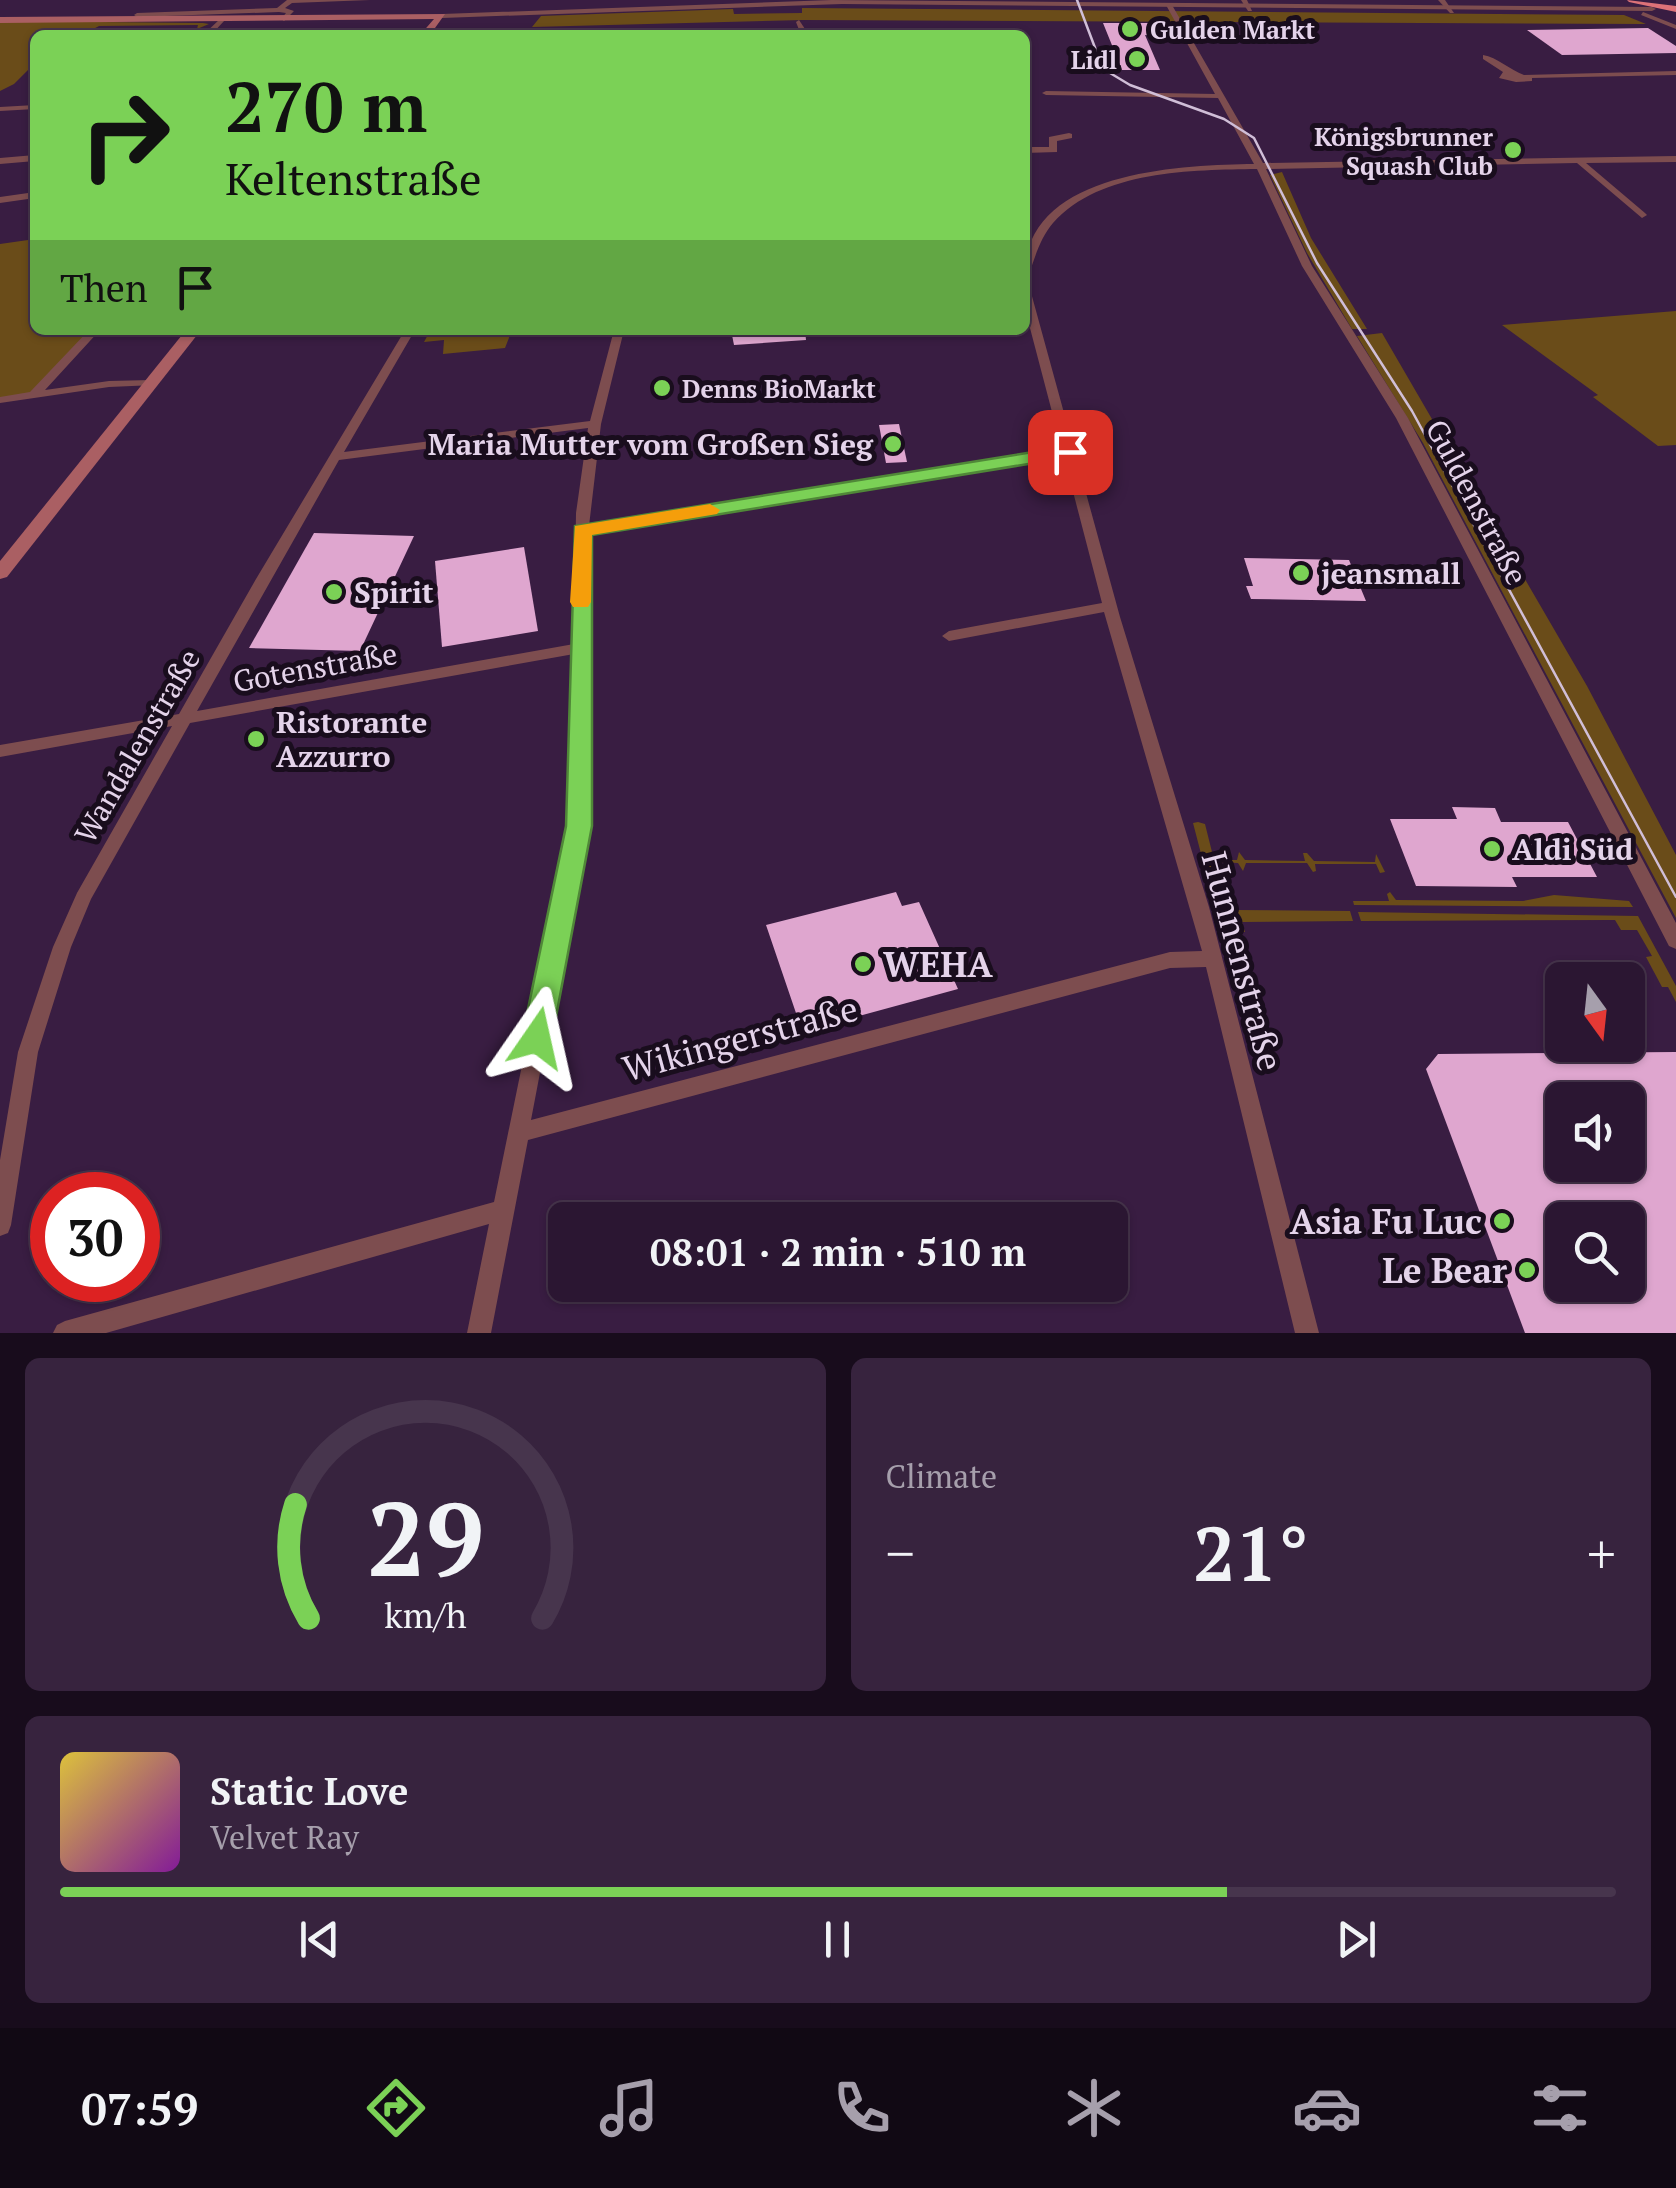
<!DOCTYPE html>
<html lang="en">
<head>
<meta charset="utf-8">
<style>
	body { margin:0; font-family:"PT Serif",serif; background:#37233e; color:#f1f3f6; height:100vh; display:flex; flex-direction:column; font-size:38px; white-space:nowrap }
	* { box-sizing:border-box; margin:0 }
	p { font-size:32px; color:#a69fac }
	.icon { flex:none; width:55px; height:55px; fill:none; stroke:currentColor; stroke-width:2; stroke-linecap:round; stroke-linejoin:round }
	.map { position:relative; height:1333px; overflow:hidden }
	.sheet { display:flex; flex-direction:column; gap:25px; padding:25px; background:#180c1c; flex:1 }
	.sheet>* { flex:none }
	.guide { position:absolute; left:30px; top:30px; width:1000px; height:305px; border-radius:15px; box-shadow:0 2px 8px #0004,0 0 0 2px #47354d; background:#7bd156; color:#111; overflow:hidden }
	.needle { width:65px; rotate:165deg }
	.fabs { position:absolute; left:1545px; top:962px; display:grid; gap:20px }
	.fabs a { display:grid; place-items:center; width:100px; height:100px; border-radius:15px; background:#2b1632; box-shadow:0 2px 8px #0004,0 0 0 2px #47354d; font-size:50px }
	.speed { position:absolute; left:30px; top:1172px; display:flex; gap:20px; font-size:50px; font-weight:700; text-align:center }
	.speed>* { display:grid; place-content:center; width:130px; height:130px; border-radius:50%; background:#2b1632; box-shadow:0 2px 8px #0004,0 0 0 2px #47354d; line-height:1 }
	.speed .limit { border:15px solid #d22; background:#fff; color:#111 }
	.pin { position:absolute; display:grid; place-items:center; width:85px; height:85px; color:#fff; margin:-42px; border-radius:20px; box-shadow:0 5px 15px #0006 }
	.me { position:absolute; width:110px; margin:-55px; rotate:11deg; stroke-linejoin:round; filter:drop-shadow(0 0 8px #0008) }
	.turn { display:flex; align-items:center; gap:35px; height:210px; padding:0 30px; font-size:45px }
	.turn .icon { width:130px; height:130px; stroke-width:2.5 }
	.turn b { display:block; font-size:70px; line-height:85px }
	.then { display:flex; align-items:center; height:95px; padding:0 30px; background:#0003; gap:20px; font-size:38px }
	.big { font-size:75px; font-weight:700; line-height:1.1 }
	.sheet .tile { flex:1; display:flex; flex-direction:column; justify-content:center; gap:15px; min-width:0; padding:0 35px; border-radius:15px; background:#37233e }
	.sheet .dial { align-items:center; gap:0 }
	.dial svg { height:260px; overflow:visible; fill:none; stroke:#47354d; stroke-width:7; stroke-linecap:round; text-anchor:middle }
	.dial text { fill:#f1f3f6; stroke:none }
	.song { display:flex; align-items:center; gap:30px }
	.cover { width:120px; height:120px; border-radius:15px; background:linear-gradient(135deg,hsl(50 70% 55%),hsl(290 70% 35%)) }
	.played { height:10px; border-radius:5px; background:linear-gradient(90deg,#7bd156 75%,#47354d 75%) }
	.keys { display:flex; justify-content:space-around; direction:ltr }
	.heat { display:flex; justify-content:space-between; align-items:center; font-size:55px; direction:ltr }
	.sheet .tiles { flex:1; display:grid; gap:25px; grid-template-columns:1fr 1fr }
	.tile:last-child { grid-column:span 2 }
	.trip { position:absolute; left:548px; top:1202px; width:580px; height:100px; border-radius:15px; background:#2b1632; box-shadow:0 2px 8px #0004,0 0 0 2px #47354d; font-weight:700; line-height:100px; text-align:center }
	.dock { display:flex; height:160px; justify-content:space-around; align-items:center; background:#110914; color:#a69fac }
	.dock .icon { width:70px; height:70px }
	.dock .current { color:#7bd156 }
	.dock b { font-size:45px; color:#f1f3f6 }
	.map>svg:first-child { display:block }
</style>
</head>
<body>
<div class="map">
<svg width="1676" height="1333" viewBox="0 0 1676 1333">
	<rect width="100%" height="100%" fill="#391d42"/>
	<!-- green -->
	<g fill="#6a4c19">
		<polygon points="802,8 1624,15 1646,24 803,20 532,27 541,16 733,9 734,14 802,13"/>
		<polygon points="0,21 203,23 209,24 197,29 198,25 99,26 82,35 35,35 35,63 14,84 0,91"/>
		<polygon points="1282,172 1311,238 1367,329 1352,329 1307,253 1270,175"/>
		<polygon points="35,239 35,330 95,330 32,394 0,398 0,244"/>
		<polygon points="1676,311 1676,445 1658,446 1593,397 1598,395 1502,325"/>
		<polygon points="426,330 512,330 505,348 443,354 444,340 424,342 430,331"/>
		<polygon points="1382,333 1587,686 1676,855 1676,918 1423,443 1357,336"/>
		<polygon points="1198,822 1205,824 1214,860 1237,860 1239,852 1245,860 1305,861 1303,853 1307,853 1314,861 1375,862 1376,854 1385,872 1380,873 1376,864 1315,864 1316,871 1313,872 1307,863 1246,863 1243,871 1238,863 1215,862 1215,871 1205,869 1193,823"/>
		<polygon points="1390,892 1396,900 1523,901 1554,895 1629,901 1633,907 1354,905 1353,901 1389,901 1387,894"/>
		<polygon points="1235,910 1350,911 1353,921 1242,922 1245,932 1230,932 1264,1064 1261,1065 1221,915"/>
		<polygon points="1358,912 1638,916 1676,986 1676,1002 1668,987 1662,987 1646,957 1652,956 1637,930 1621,930 1615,920 1361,921"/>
	</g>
	<!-- building -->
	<g fill="#dfa6cf" fill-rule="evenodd">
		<polygon points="1103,23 1151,23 1156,36 1145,35 1160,70 1122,70"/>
		<polygon points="1648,28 1676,46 1676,53 1562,55 1527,30"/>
		<polygon points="731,330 805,330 806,340 734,345"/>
		<polygon points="899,424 907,462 886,463 879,425"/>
		<polygon points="314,533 414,536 360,651 249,648"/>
		<polygon points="524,547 538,631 442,647 435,561"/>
		<polygon points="1244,558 1349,560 1366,601 1251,599 1246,586 1253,586"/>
		<polygon points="1452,807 1495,808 1501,822 1568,822 1597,877 1512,877 1517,887 1416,886 1390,819 1457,819"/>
		<polygon points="896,892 902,906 919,902 958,989 859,1016 858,1013 838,1018 833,1006 797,1016 766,925"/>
		<path d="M1676 1052V1333H1525L1426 1069 1438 1054ZM1562 1100H1628V1165H1562ZM1562 1220H1628V1285H1562Z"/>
	</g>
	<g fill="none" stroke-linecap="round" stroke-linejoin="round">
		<!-- minor -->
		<g fill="#7d4d4f" fill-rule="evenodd">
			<polygon points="287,0 370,0 292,3 285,8 294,11 284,21 281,19 286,13 279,12 137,17 134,15 137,13 277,8"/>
			<polygon points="1241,0 1247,0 1252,11 1248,11"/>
			<polygon points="1438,0 1445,0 1454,13 1450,13"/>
			<path d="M1169 3 1172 5 1263 163 1676 156V162L1586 163 1645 213 1647 215 1642 218 1577 163 1266 169 1312 266 1408 418 1676 923V949L1669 946 1396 418 1302 266 1257 169C1193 170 1100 170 1053 223 1041 237 1036 254 1030 271L1025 274C1025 171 1181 165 1254 164L1218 98 1046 95 1042 93 1046 91 1215 94 1166 5Z"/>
			<polygon points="1643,12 1676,25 1676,29 1641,15"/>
			<polygon points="220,19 225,20 211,35 203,35"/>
			<polygon points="799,20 809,35 801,35 796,22"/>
			<path d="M1483 55C1497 57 1510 70 1524 75L1676 71V75L1532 78V81L1516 82 1499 78 1503 72 1483 59Z"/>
			<polygon points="35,105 35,109 0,111 0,107"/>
			<polygon points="1069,133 1072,134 1072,138 1057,141 1057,152 1025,153 1025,147 1049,147 1049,137"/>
			<polygon points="35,155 35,161 0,164 0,158"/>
			<polygon points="35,192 35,198 0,203 0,197"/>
			<path d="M1025 286 1030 289 1120 617 1209 907 1319 1333H1295L1206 967 1170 968 528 1140 491 1333H467L489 1224 106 1333H53L57 1325 65 1321 494 1202 571 826 574 654 190 723 91 899 71 947 38 1052 11 1225 8 1233 0 1236V1160L18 1052 53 947 77 893 172 726 0 757V745L179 714 256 579 405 330H415L344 452 590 421 614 330H624L601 424 589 526 1062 450 1025 309ZM588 428 576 513 574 644 197 711 339 460ZM1064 457 1102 603 949 631 942 636 949 641 1104 612 1202 951 1170 952 531 1120 587 826 589 534Z"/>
			<polygon points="89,330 100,330 45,390 109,381 151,380 157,383 155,385 109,387 0,403 0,397 30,392"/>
		</g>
		<!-- tertiary -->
		<polygon fill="#7d4d4f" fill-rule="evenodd" points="832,0 1652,7 1656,9 1652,11 842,4 442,18 438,16 442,14"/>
		<!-- secondary -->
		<g fill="#aa5f63" fill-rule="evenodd">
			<polygon points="445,14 430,35 420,35 434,19 0,23 0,17"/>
			<polygon points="186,330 201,330 7,577 0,579 0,561"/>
		</g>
		<!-- trunk -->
		<polygon fill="#dd7278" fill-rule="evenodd" points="1627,0 1676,6 1676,12 1629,2"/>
		<!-- tram -->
		<polyline stroke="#d0bed7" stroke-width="2.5" points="1077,0 1100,61 1110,73 1130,85 1224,119 1254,138 1317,263 1412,411 1676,897"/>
	</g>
	<!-- route -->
	<polygon fill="#7bd156" stroke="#508838" stroke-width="2.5" points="1070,446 1079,452 1077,456 592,535 592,826 552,1038 548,1047 537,1051 526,1047 522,1038 566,826 575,526"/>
	<!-- slow -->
	<polygon fill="#f59e0b" points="710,504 720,510 717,514 592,535 591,602 588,607 573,607 570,602 575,526"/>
	<!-- markers -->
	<g fill="#7bd156" stroke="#190d1d" stroke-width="4">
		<circle cx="1130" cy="29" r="10"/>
		<circle cx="1137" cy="59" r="10"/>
		<circle cx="1513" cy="150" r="10"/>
		<circle cx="662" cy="388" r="10"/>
		<circle cx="893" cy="444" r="10"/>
		<circle cx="1301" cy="573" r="10"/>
		<circle cx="334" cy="592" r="10"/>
		<circle cx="256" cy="739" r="10"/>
		<circle cx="1492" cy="849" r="10"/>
		<circle cx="863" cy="964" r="10"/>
		<circle cx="1502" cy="1221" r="10"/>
		<circle cx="1527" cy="1270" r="10"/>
	</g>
	<g text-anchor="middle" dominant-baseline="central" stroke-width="10" stroke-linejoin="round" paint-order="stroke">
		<!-- far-poi labels -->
		<g font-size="25" font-weight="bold" fill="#e4d3ea" stroke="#190d1d" text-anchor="start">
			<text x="1150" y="29">Gulden Markt</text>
			<text x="1117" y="59" text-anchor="end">Lidl</text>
			<text x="1493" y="136" text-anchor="end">Königsbrunner<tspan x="1493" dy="29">Squash Club</tspan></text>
			<text x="682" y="388">Denns BioMarkt</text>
		</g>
		<!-- poi labels -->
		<g font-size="30" font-weight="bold" fill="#e4d3ea" stroke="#190d1d" text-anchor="start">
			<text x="873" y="444" text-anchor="end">Maria Mutter vom Großen Sieg</text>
			<text x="1321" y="573">jeansmall</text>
			<text x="354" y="592">Spirit</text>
			<text x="276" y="722">Ristorante<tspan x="276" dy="34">Azzurro</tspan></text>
			<text x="1512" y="849">Aldi Süd</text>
		</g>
		<!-- street labels -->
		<g font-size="30" fill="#e4d3ea" stroke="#190d1d">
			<text transform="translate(1477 502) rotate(62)">Guldenstraße</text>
			<text transform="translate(315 667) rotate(-10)">Gotenstraße</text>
			<text transform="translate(137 746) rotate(-60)">Wandalenstraße</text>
		</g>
		<!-- near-street labels -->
		<g font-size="35" fill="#e4d3ea" stroke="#190d1d">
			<text transform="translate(1243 961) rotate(75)">Hunnenstraße</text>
			<text transform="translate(740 1038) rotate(-15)">Wikingerstraße</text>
		</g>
		<!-- near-poi labels -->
		<g font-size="35" font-weight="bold" fill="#e4d3ea" stroke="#190d1d" text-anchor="end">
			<text x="883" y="964" text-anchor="start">WEHA</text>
			<text x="1482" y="1221">Asia Fu Luc</text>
			<text x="1507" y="1270">Le Bear</text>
		</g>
	</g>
</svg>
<div class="fabs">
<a><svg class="needle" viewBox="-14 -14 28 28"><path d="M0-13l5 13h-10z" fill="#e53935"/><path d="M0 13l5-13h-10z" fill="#a69fac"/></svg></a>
<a><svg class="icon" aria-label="sound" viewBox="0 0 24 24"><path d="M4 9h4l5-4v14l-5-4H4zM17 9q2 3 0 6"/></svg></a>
<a><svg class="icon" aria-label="search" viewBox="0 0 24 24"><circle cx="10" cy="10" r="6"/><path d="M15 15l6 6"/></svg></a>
</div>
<div class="speed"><div class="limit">30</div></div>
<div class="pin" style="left:1070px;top:452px;background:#d93025"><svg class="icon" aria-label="arrive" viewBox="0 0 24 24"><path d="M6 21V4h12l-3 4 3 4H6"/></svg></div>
<svg class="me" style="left:537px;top:1038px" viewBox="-20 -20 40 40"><path d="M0-17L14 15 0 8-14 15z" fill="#7bd156" stroke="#fff" stroke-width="4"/></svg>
<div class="trip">08:01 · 2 min · 510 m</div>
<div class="guide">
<div class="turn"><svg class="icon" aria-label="right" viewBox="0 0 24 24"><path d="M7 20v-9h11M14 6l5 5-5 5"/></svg><div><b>270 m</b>Keltenstraße</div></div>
<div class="then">Then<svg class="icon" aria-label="arrive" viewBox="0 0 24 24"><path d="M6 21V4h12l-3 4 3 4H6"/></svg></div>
</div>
</div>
<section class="sheet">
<div class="tiles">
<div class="tile dial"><svg viewBox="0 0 100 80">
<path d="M14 69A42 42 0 1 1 86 69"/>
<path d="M14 69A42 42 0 0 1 10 34" stroke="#7bd156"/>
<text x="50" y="56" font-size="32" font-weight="700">29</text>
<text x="50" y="72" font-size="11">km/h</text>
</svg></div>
<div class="tile"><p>Climate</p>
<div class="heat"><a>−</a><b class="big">21°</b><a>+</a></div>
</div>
<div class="tile">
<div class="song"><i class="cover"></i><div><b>Static Love</b><p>Velvet Ray</p></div></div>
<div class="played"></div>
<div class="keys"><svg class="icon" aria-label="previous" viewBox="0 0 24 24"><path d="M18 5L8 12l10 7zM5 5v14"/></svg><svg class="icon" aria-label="pause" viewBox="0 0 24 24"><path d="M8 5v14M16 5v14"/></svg><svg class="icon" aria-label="next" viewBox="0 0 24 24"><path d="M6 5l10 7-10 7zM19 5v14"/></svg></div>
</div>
</div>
</section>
<nav class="dock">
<b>07:59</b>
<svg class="icon current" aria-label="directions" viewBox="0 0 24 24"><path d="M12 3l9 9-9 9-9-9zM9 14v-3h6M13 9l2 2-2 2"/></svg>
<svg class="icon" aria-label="music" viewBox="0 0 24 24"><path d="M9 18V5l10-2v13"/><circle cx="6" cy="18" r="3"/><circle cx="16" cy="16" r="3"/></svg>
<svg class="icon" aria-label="phone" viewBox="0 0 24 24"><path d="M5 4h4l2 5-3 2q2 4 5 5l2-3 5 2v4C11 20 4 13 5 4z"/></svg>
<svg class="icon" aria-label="climate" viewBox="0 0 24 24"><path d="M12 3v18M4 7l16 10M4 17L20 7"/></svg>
<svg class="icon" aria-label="car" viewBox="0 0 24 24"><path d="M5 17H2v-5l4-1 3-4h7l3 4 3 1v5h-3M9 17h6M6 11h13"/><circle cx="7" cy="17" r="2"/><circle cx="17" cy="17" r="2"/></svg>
<svg class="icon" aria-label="filters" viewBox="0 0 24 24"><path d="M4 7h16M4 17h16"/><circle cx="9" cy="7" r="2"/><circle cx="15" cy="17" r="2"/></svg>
</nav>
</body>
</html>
